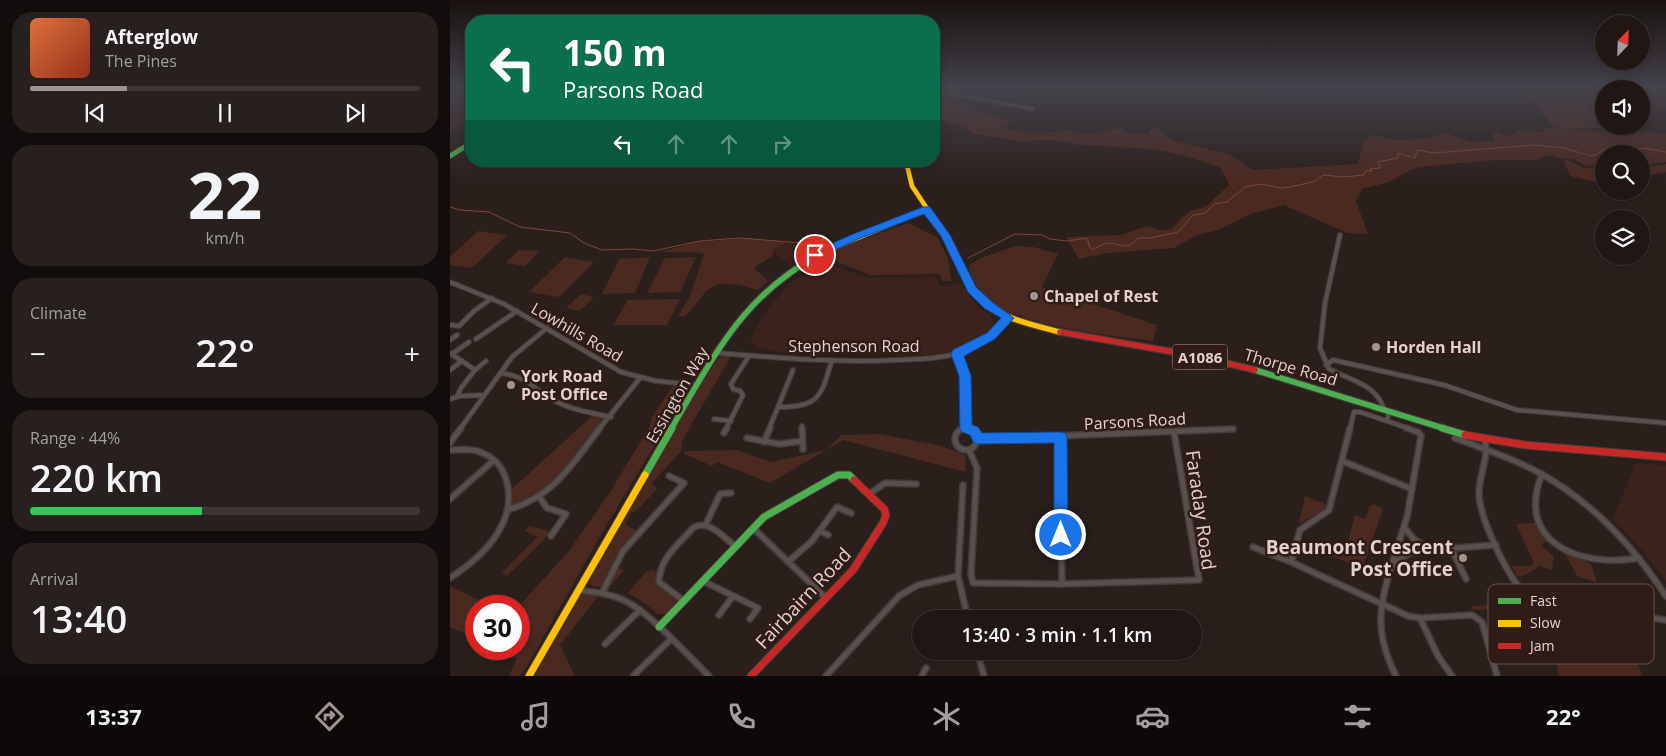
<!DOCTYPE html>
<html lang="en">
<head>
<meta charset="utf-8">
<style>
	body { margin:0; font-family:"Open Sans",sans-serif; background:#28201e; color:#f1f3f6; height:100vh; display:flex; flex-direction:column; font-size:19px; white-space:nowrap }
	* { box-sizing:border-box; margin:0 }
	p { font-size:16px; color:#a29fa0 }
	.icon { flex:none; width:28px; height:28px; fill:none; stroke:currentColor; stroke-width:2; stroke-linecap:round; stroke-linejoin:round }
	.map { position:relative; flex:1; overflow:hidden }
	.panel { display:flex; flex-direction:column; gap:12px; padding:12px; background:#120d0c; width:450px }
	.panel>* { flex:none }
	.banner { position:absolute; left:15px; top:15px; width:475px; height:152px; border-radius:20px; box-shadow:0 2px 8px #0003,0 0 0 1px #3d3634; background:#0b6e4f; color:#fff; overflow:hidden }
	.needle { width:32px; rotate:23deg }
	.controls { position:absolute; left:1145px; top:15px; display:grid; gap:10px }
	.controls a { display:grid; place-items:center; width:55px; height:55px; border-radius:50%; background:#201715; box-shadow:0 2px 8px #0003,0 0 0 1px #3d3634; font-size:25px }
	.speed { position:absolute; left:15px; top:595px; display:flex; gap:10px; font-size:25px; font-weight:700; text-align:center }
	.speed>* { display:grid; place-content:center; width:65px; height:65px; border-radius:50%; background:#201715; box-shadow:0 2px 8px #0003,0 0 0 1px #3d3634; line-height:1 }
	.speed .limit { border:8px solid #d22; background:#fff; color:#111 }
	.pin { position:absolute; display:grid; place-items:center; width:42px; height:42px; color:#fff; margin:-21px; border:2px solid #fff; border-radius:50%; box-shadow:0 1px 5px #0007 }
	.me { position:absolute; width:55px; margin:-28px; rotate:0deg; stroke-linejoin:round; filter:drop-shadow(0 0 4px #0008) }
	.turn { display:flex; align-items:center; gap:18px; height:105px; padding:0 15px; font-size:22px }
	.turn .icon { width:65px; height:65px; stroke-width:2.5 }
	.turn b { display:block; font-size:35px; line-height:42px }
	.lanes { display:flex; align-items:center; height:48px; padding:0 15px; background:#0003; justify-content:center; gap:25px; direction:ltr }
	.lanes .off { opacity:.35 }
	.big { font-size:38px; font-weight:600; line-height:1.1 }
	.panel .tile { flex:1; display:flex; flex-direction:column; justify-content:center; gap:8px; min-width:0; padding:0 18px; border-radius:20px; background:#28201e }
	.panel .dial { align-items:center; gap:0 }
	.dial b { font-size:65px; line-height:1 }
	.song { display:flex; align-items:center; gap:15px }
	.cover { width:60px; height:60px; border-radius:8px; background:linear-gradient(135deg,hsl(20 70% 55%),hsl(10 70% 35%)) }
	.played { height:5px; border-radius:2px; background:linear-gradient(90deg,#a19390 25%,#3d3634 25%) }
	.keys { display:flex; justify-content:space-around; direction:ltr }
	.heat { display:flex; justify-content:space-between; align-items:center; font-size:28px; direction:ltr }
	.charge { height:8px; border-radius:4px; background:linear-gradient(90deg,#34c759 44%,#3d3634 0) }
	.trip { position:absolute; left:462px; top:610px; width:290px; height:50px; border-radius:25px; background:#201715; box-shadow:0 2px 8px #0003,0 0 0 1px #3d3634; font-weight:600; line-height:50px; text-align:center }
	.menu { display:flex; height:80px; justify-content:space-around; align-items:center; background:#0d0908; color:#a29fa0 }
	.menu .icon { width:35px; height:35px }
	.menu .selected { color:#a19390 }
	.menu b { font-size:22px; color:#f1f3f6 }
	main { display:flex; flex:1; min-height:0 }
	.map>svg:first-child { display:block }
</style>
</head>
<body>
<main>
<section class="panel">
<div class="tile">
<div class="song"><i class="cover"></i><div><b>Afterglow</b><p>The Pines</p></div></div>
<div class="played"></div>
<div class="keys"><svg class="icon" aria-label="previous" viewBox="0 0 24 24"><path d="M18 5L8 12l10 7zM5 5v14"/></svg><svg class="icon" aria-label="pause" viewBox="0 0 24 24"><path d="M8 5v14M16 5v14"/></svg><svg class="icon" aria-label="next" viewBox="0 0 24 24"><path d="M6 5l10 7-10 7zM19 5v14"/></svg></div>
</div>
<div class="tile dial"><b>22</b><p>km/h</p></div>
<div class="tile"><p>Climate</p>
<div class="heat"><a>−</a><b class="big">22°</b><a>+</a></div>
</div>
<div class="tile"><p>Range · 44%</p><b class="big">220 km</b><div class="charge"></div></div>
<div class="tile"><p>Arrival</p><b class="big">13:40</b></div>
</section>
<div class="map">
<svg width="1216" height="676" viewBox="0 0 1216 676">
	<rect width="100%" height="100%" fill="#2b1f1c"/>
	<!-- built -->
	<g fill="#3c221c">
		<polygon points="0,87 21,87 21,118 0,133"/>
		<polygon points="337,242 353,243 366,250 341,265 322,251"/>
		<polygon points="373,262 418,278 488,277 489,285 512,284 529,308 541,315 544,326 528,339 509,350 481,355 336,353 306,347 300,341 313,315 341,282"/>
		<polygon points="1186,463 1216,466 1216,581 1191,549 1163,519"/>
	</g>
	<!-- green -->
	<g fill="#4a2921">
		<path d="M1062 87H1216V107C1205 108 1201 101 1191 102V89H1154V99L1148 95 1154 100V121H1145L1150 128 1117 129 1104 127 1086 105Z"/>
		<path d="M492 101 521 107 532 113 559 120 556 128C576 135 598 132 619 131 625 130 630 134 635 134 647 134 659 131 670 128L678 133 699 134 700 129 706 128 719 138 729 142 781 155 802 170 908 164 913 141 923 135 945 140 974 139 996 133 1021 142 1044 141 1043 131 1057 137 1068 131 1092 132 1098 128 1137 131 1216 133V162L1191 165V154H1154V164L1137 166 1123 159 1109 158 1102 155 1090 157 1087 160H1043L970 167 962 169 939 182 912 189 906 201 918 234 897 233 834 205 800 214 768 230 747 235 724 248 657 253 629 259 616 237 671 235 697 226 710 230 722 229 731 218 742 210 755 207 779 185 771 168 740 157 704 149 632 145 605 140 569 141 524 134 510 126 495 122 484 116V110L487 107 484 104Z"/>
		<path d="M1114 160C1122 160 1128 168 1137 168 1141 168 1148 166 1154 166V184L1120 176Z"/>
		<polygon points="1216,164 1216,172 1192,177 1193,192 1191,194 1180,191 1191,191 1191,167"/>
		<polygon points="458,223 488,238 498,259 502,281 492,281 490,274 420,275 373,256 386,249"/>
		<polygon points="28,231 57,235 22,268 0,265 0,257"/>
		<path d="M299 238 337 242 322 251 324 255 304 268 318 281 308 290C289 285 268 276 253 295 247 303 242 309 235 316H228L240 296 254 254 245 252H210L247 242Z"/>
		<path d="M565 246 583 247 608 254 592 287 707 325 703 341C659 336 615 330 572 318V315C569 315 567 315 565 315 548 312 517 282 519 265L531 258Z"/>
		<polygon points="69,250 89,251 75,266 56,263"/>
		<polygon points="115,257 144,262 109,297 79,292"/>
		<polygon points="200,257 185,293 152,294 169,259"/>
		<polygon points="246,257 230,292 197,293 215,258"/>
		<polygon points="131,294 144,297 130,311 116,308"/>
		<polygon points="230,299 217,325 163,325 178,300"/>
		<path d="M271 356H281L233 439 231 451 201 484 208 488 185 512 181 513 175 525 189 532 163 567 174 570 158 589 140 585 138 581 140 575 250 385C259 376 262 363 271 356Z"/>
		<polygon points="223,386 232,387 234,396 152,533 77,666 70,676 59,676 67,658 48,649 69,649 69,606 119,551 160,492 200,426 202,417"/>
		<path d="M143 415 153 417 155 420C127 455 107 492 62 506V489Z"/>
		<polygon points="429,434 492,446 515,455 516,472 393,440 320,483 267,462 262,466 232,453 235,451 287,450 321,462 376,450 391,435"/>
		<polygon points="855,496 877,505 873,510 849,524"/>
		<polygon points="923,504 933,509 912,569 876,553 879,540 891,552 896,549 905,515 915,519 920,506"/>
		<polygon points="1085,523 1098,539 1091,546 1104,556 1102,570 1090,566 1075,575 1068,577 1061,566 1080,566 1084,563 1066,524"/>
		<polygon points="79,526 100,531 94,540 57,576 52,573 87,537 75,531"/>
		<polygon points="1113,551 1141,564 1147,582 1128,577"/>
		<polygon points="205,570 206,582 227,601 227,603 217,614 208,614 193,602 178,593 196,572"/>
		<polygon points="0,586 42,606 26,606 26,638 0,627"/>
		<polygon points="137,593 149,595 110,645 125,676 82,676 127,598"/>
		<path d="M1040 601C1056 600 1076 614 1082 629L1055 626 1051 618 1043 609 1022 610 1021 606 1038 605Z"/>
		<polygon points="1102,646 1188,664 1192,676 1109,676"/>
	</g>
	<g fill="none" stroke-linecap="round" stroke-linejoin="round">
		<!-- stream -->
		<g stroke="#7e453a" stroke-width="1">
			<polyline points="0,207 10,210 39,212 70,227 120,233 134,243 152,250 183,249 203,251 250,241 290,238 352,243 368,250"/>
			<path d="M518 258 565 234 592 235 600 239 617 241 637 238 640 248 643 250C646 248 650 245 654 244 667 240 676 254 688 238H700L728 232 743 215 755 213 764 204 777 202 795 187 810 184 831 188 840 187 866 181 873 175 893 177 914 175 916 171H922L920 169 930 168 928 162 948 158V153L965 158 967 150 984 153 1084 145 1114 148 1141 156 1147 155 1153 149 1169 153 1194 148 1216 152"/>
		</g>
		<defs>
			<g id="street-far2">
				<polyline points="484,90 583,109"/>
				<polyline points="484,139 486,139"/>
			</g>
			<g id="street-far1">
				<path d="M890 235 875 303 870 348 879 369C900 380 926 384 934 409"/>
				<polyline points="0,282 54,304 171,372 206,381 247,385"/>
				<polyline points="1,325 9,326 24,311 42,298"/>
				<polyline points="26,339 67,311"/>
				<polyline points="0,340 7,335"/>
				<polyline points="0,353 25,370 11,388 7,397"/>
				<path d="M268 353C328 358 388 363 448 360 472 359 496 359 519 349 535 342 547 330 558 318"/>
				<polyline points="2,354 19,342"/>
				<polyline points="507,354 515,376 516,429"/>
				<polyline points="876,365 883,360 994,385 1067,410 1216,423"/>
				<polyline points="0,370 12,361"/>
				<polyline points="25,370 36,361"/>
				<path d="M50 373C78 376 82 389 105 401 122 410 142 413 161 417"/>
				<polyline points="0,399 10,396 34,395"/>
				<path d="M329 407C370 407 371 396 382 360"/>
				<polyline points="264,419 281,421"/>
				<polyline points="937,421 960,429"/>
				<polyline points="352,426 352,429"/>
				<polyline points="10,429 62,357 97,328"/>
				<polyline points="149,429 190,378"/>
				<polyline points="276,429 293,395 290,391 283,389 281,384 299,356"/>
				<polyline points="319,429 343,370"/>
				<polyline points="780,429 783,429"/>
				<polyline points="900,429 904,412 910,412 937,421 939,411"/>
			</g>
			<g id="street">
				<circle cx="516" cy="439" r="11"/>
				<polyline points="352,428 353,449"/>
				<polyline points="274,433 277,428"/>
				<polyline points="297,438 330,444 352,441"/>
				<path d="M1005 438C1031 448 1059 457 1084 470 1139 499 1182 544 1216 596"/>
				<polyline points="528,439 783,429"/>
				<path d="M1035 440C1039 459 1029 474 1029 493 1029 517 1058 579 1076 594 1080 597 1085 599 1090 601L1216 620"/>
				<polyline points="314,442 320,428"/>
				<polyline points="0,443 11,428"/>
				<path d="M0 450C10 450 21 448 30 452 61 463 65 502 51 527 40 549 20 565 0 578"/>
				<polyline points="519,450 527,468 521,574 523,583 612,584 610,437"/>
				<polyline points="892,461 962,489"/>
				<path d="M1092 474C1064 544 1132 568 1189 558"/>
				<polyline points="513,485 508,576 518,619"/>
				<polyline points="419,494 435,483 466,484"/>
				<polyline points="90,498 97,508 116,514 101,536"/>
				<polyline points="0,499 43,461"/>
				<path d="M57 510C104 497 122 464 150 428"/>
				<polyline points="256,524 270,494 281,493"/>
				<polyline points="954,527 964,539 978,549"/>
				<polyline points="303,528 376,598"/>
				<polyline points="370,531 378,535"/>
				<polyline points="803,547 841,562 958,616 970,618 1022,615 1032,622 1047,676"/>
				<polyline points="1001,548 1016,579"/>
				<polyline points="338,562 362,541 387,507 401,513"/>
				<polyline points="841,562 850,530 879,510 900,428"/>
				<polyline points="942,564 957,517 971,436 968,432 956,428"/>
				<polyline points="253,581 308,608 300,619"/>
				<polyline points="612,584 749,580 724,432"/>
				<path d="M129 590C143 592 158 593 171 599 197 609 237 655 259 676"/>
				<polyline points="152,593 173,551 234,483 219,476"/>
				<path d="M234 601 209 582C209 559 229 544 243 528 258 518 273 537 285 546"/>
				<polyline points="269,615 283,596"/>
				<polyline points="970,618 988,656 1002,676"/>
				<polyline points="155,644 190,610"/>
				<polyline points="527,651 534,676"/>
				<polyline points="183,676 220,640"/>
				<polyline points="376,676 449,596 468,585 508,576"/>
				<polyline points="472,676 476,668"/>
				<path d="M946 676C925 634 928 608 942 564L963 551 1046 545"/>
			</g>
			<polyline id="fast-far2" points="0,156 21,143"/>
			<g id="fast-far1">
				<polyline points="805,370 996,429"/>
				<path d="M221 429C268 349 296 289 384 247"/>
			</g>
			<g id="fast">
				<polyline points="992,428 1015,435"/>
				<polyline points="195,475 222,428"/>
				<polyline points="209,627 314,517 388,475 399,475 404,480"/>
			</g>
			<g id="slow-far2">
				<polyline points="456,161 462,186 496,237"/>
				<polyline points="410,237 476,210"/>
			</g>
			<g id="slow-far1">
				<path d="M495 235C504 253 511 272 521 288 540 317 579 324 610 332"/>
				<polyline points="384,247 413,235"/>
			</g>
			<polyline id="slow" points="79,676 195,475"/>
			<polyline id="jam-far1" points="610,332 747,356 805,370"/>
			<g id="jam">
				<polyline points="1015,435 1075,445 1216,457"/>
				<polyline points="301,676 403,570 433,523 436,515 434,509 404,480"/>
			</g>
		</defs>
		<!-- street-far2 casing -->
		<use href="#street-far2" stroke="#433938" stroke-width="5"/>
		<!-- street-far1 casing -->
		<use href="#street-far1" stroke="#433938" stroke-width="6"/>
		<!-- street casing -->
		<use href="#street" stroke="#433938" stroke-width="8"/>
		<!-- fast-far2 casing -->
		<use href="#fast-far2" stroke="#433938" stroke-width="6"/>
		<!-- fast-far1 casing -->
		<use href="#fast-far1" stroke="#433938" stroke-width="8"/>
		<!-- fast casing -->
		<use href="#fast" stroke="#433938" stroke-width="9"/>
		<!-- slow-far2 casing -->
		<use href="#slow-far2" stroke="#433938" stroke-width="6"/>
		<!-- slow-far1 casing -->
		<use href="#slow-far1" stroke="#433938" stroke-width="8"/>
		<!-- slow casing -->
		<use href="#slow" stroke="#433938" stroke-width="9"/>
		<!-- jam-far1 casing -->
		<use href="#jam-far1" stroke="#433938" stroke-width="8"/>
		<!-- jam casing -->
		<use href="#jam" stroke="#433938" stroke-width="9"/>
		<!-- street-far2 -->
		<use href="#street-far2" stroke="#594f4d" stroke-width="3"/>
		<!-- street-far1 -->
		<use href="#street-far1" stroke="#594f4d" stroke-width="4"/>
		<!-- street -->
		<use href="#street" stroke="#594f4d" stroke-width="5"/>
		<!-- fast-far2 -->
		<use href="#fast-far2" stroke="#4caf50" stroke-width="4.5"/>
		<!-- fast-far1 -->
		<use href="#fast-far1" stroke="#4caf50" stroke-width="5.5"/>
		<!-- fast -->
		<use href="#fast" stroke="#4caf50" stroke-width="7"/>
		<!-- slow-far2 -->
		<use href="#slow-far2" stroke="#ffc107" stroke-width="4.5"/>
		<!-- slow-far1 -->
		<use href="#slow-far1" stroke="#ffc107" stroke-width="5.5"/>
		<!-- slow -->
		<use href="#slow" stroke="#ffc107" stroke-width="7"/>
		<!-- jam-far1 -->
		<use href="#jam-far1" stroke="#c62828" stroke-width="5.5"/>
		<!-- jam -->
		<use href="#jam" stroke="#c62828" stroke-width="7"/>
	</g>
	<!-- sky -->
	<linearGradient id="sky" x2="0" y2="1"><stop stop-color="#18110f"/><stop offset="0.48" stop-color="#44424b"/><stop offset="1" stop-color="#44424b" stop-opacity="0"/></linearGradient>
	<rect width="1216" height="181" fill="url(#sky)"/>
	<!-- route -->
	<polygon fill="#1a73e8" stroke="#114b97" points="473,207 480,207 500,235 526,287 542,302 564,318 545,339 514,356 521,376 522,425 528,427 532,433 610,432 615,433 617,437 618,535 616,540 611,542 606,540 604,535 604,443 528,444 524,443 520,435 512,432 510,429 509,376 501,354 503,350 537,333 551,318 534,308 518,292 491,236 474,214 408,239 368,258 361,258 360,255 361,253 401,235"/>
	<!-- markers -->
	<g fill="#a19390" stroke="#311b16" stroke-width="2">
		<circle cx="584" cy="296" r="5"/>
		<circle cx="926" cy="347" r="5"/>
		<circle cx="61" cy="385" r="5"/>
		<circle cx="1013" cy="558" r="5"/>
	</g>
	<g text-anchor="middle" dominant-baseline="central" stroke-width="5" stroke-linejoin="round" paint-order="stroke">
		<!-- shield labels -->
		<rect fill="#311b16" stroke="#ac9a97" stroke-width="1" x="722.5" y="344.5" width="55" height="25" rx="4"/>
		<g font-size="15" font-weight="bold" fill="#e1d1ce">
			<text x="750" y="357">A1086</text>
		</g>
		<!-- poi labels -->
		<g font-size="16" font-weight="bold" fill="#e1d1ce" stroke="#311b16" text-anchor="start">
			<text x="594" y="296">Chapel of Rest</text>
			<text x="936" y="347">Horden Hall</text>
			<text x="71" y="376">York Road<tspan x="71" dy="18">Post Office</tspan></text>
		</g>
		<!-- street labels -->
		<g font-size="16" fill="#e1d1ce" stroke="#311b16">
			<text transform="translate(127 332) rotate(30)">Lowhills Road</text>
			<text x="404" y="346">Stephenson Road</text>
			<text transform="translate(841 367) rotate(16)">Thorpe Road</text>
			<text transform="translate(227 395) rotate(-60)">Essington Way</text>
			<text transform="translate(685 421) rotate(-3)">Parsons Road</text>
		</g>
		<!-- near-street labels -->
		<g font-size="19" fill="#e1d1ce" stroke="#311b16">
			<text transform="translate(751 510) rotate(82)">Faraday Road</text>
			<text transform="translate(353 598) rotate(-47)">Fairbairn Road</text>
		</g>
		<!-- near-poi labels -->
		<g font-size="19" font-weight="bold" fill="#e1d1ce" stroke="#311b16" text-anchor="end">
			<text x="1003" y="547">Beaumont Crescent<tspan x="1003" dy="22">Post Office</tspan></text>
		</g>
	</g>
	<!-- legend -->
	<rect x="1038" y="584" width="166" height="80" rx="8" fill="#311b16" stroke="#66524d" stroke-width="1"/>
	<rect x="1048" y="598" width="23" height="6" fill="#4caf50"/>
	<rect x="1048" y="620" width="23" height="7" fill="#ffc107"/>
	<rect x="1048" y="643" width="23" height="6" fill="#c62828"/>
	<g font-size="14" fill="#e1d1ce">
		<text x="1080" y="606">Fast</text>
		<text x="1080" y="628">Slow</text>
		<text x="1080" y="651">Jam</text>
	</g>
</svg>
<div class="controls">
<a><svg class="needle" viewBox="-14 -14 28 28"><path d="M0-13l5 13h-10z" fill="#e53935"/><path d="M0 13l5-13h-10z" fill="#a29fa0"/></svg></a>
<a><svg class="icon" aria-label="sound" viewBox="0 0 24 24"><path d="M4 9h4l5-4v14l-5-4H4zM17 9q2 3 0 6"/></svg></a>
<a><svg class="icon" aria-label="search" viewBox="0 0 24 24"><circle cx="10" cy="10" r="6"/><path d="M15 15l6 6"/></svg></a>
<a><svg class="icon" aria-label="layers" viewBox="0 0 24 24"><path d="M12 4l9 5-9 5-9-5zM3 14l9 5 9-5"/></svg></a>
</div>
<div class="speed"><div class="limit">30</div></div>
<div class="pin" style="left:365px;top:255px;background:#d93025"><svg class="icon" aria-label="arrive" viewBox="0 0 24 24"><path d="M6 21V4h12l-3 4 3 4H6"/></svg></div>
<svg class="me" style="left:611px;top:535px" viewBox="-20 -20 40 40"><circle r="17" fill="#1a73e8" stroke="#fff" stroke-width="3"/><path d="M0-11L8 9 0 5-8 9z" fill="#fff"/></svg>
<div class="trip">13:40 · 3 min · 1.1 km</div>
<div class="banner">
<div class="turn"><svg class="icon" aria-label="left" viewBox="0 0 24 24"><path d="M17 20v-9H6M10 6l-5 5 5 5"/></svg><div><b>150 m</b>Parsons Road</div></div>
<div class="lanes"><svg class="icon" aria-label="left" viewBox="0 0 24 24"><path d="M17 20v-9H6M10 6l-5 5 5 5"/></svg><svg class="icon off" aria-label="ahead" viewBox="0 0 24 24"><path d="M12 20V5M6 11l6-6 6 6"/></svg><svg class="icon off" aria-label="ahead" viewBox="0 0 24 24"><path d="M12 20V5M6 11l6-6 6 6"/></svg><svg class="icon off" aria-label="right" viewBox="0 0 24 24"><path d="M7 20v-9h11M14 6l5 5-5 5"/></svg></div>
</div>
</div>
</main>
<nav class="menu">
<b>13:37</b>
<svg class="icon selected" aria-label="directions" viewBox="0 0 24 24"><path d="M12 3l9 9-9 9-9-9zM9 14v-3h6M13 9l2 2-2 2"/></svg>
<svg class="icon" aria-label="music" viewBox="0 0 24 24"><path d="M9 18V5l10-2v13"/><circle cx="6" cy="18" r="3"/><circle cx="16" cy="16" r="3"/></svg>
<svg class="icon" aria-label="phone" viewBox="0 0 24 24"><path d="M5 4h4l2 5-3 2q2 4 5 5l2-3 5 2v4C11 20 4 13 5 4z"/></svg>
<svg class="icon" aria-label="climate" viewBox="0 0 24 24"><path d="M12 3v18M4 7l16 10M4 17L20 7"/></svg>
<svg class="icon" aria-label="car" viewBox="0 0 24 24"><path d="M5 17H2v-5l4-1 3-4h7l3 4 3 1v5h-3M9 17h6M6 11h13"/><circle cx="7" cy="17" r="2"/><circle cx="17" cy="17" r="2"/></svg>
<svg class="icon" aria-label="filters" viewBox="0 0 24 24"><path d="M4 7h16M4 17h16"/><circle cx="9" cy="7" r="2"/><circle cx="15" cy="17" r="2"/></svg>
<b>22°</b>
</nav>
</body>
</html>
